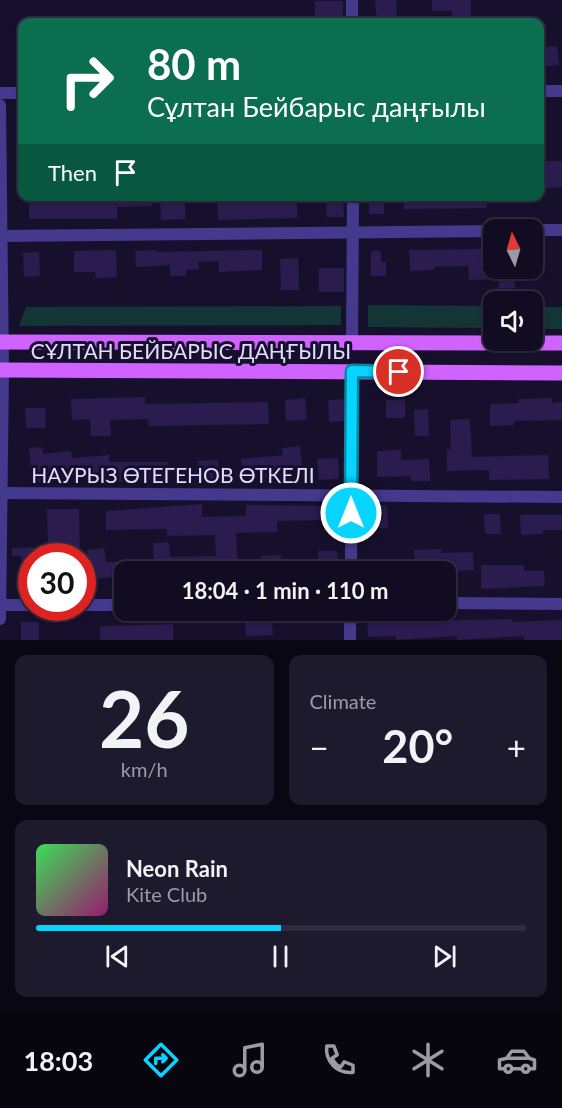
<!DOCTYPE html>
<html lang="en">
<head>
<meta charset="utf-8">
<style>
	body { margin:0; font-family:Lato,sans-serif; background:#1e1a2e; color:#f1f3f6; height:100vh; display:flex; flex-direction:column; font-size:22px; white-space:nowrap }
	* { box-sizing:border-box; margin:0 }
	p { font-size:20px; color:#9c9ba5 }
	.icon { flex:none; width:33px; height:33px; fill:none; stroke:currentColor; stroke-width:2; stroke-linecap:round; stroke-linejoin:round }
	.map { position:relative; height:640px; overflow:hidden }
	.side { display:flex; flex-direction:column; gap:15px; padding:15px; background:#090712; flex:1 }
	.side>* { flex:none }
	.banner { position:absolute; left:18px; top:18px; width:526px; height:183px; border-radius:12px; box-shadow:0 2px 4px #0004,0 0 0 2px #302c3f; background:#0b6e4f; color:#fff; overflow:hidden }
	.needle { width:39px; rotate:355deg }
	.fabs { position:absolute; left:483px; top:219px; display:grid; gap:12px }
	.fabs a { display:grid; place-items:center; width:60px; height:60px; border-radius:12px; background:#110c21; box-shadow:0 2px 4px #0004,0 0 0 2px #302c3f; font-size:30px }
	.speed { position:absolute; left:18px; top:543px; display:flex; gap:12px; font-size:30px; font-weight:700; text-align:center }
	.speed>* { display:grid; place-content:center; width:78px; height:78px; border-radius:50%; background:#110c21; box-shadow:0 2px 4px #0004,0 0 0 2px #302c3f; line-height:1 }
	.speed .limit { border:9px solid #d22; background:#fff; color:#111 }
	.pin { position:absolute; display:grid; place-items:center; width:51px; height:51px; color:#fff; margin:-26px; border:3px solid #fff; border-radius:50%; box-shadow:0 2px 6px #0007 }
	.me { position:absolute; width:66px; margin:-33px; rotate:0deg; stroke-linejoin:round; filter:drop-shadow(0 0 4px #0008) }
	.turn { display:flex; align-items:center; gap:21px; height:126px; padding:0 30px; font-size:27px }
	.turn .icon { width:78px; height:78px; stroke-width:2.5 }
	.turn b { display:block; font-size:42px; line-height:51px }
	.then { display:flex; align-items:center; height:57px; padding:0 30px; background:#0003; gap:12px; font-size:22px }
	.big { font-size:45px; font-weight:700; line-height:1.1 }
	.side .widget { flex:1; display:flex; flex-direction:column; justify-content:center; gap:9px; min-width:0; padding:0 21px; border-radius:12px; background:#1e1a2e }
	.side .dial { align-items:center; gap:0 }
	.dial b { font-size:78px; line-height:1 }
	.song { display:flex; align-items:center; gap:18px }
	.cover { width:72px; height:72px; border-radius:9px; background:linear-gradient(135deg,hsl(130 70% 55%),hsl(320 70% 35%)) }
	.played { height:6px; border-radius:3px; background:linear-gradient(90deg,#07d4ff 50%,#302c3f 50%) }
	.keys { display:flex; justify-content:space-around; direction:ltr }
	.heat { display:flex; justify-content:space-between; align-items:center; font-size:33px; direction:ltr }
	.side .tiles { flex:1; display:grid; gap:15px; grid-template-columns:1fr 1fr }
	.widget:last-child { grid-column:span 2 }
	.trip { position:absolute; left:114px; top:561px; width:342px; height:60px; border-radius:12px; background:#110c21; box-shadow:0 2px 4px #0004,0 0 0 2px #302c3f; font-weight:700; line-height:60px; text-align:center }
	.tab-bar { display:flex; height:96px; justify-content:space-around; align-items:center; background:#07050d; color:#9c9ba5 }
	.tab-bar .icon { width:42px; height:42px }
	.tab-bar .on { color:#07d4ff }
	.tab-bar b { font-size:27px; color:#f1f3f6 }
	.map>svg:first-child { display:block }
</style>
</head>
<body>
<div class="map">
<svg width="562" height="640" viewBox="0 0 562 640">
	<rect width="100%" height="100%" fill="#17102c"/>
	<!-- green -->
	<g fill="#133536">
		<polygon points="368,305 493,306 493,328 368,327"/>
		<polygon points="341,306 341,325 19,326 26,307"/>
		<rect x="533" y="307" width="29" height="22"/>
	</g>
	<!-- building -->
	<g fill="#2a1c4e">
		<polygon points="375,0 396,0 397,22 377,22"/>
		<polygon points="432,0 471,0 471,17 452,17 452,11 432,11"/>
		<rect x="315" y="1" width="28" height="21"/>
		<polygon points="557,46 559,65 545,66 544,47"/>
		<polygon points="540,161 562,161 562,187 546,188 546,180 540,180"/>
		<polygon points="94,196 152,196 152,206 117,207 117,219 29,219 29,199 58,198 58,202 94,201"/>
		<polygon points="251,196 297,196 297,218 218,220 217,199"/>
		<polygon points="326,196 343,196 344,217 327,217"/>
		<rect x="369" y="196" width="15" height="18"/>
		<polygon points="403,196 487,196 487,208 404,209"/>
		<polygon points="185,200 185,219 161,220 160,201"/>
		<polygon points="532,247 545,247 545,268 532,269"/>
		<polygon points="485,249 485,268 514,268 515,288 499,289 499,279 469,280 468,266 434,267 434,270 410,271 409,250"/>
		<polygon points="116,250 117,277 96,278 95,272 74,272 74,251"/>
		<polygon points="156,250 156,252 262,250 262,270 219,272 219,261 198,262 199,269 186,270 186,276 170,276 170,265 136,267 135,251"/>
		<polygon points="371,251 381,251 381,262 386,262 386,276 371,276"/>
		<polygon points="39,252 40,276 24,277 23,253"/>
		<polygon points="298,258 299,290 281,290 280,259"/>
		<rect x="319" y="268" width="25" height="24"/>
		<polygon points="145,397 145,404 268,402 269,424 149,426 148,419 110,420 111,436 91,436 90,419 72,420 71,399"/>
		<polygon points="305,398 307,420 286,421 285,400"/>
		<polygon points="552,398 552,403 562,402 562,420 514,421 514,425 490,426 490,404 519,403 518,399"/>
		<polygon points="344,399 344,421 329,422 328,400"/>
		<polygon points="405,399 405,418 386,418 386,400"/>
		<polygon points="25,408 45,408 46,428 26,428"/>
		<polygon points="428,409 429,436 415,436 414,410"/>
		<polygon points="470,419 472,457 548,455 549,479 489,480 489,470 447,471 447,449 451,449 450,420"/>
		<polygon points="300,446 302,467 269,469 270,477 243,479 241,459 283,455 282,448"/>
		<polygon points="42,447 43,454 71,451 72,458 109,455 109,462 168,462 169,483 157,484 157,480 116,482 116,479 91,481 91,478 32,483 29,448"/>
		<polygon points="401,450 401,460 429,459 430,481 411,481 411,476 377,477 377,451"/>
		<polygon points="338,458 339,479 319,480 317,459"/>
		<polygon points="218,460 219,481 199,482 198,461"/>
		<polygon points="202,504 202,517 246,516 246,505 341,506 342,527 324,528 323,520 277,521 277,532 236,533 238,572 154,572 153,543 169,542 170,557 216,556 215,535 167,536 167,529 106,530 106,511"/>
		<polygon points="369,505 387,505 388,528 370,529"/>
		<polygon points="47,509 79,509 80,556 32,556 32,581 22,581 21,556 12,556 12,548 48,547"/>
		<polygon points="484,514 500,514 501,534 485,534"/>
		<polygon points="520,515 562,515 562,530 543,530 543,534 521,535"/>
		<polygon points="104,548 106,562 132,561 132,572 124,572 124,575 90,580 87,550"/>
		<polygon points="441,549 442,553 473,552 474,570 451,571 451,563 415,564 414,550"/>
		<polygon points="318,551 337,551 338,572 262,572 261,556 281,555 281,560 318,559"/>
		<polygon points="481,565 524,565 524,571 544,571 545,586 481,589"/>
		<polygon points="367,619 420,619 420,621 512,619 512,622 562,620 562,640 524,640 523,636 457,640 457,636 396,640 396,636 368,637"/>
		<rect x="21" y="622" width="18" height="18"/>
		<polygon points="272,622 273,635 246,636 245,623"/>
		<polygon points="173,624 173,640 100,640 100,626"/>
	</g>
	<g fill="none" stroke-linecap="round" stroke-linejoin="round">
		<!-- minor -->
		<g stroke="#433a8d" stroke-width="12">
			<polyline points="352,0 352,22"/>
			<polyline points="540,91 562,91"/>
			<polyline points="0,93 22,93"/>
			<polyline points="0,105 3,370 0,619"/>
			<polyline points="532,230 562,230"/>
			<polyline points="0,236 494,231"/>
			<polyline points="352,344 353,196"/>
			<polyline points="0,493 562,497"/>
			<polyline points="351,572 352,371"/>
			<polyline points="446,603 562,604"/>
			<polyline points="0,605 32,605"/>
			<polyline points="82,605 124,605"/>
			<polyline points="350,640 350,610"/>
		</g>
		<!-- primary -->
		<g stroke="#d062ff" stroke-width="15">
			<polyline points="0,342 562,343"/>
			<polyline points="0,370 562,373"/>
		</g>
	</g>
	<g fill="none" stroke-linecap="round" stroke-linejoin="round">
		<defs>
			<polyline id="route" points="351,513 352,371 399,372"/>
		</defs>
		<!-- route casing -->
		<use href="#route" stroke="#058aa6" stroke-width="15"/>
		<!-- route -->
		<use href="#route" stroke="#07d4ff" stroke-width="10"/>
	</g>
	<g text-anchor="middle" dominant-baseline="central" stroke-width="6" stroke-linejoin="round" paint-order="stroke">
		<!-- street labels -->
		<g font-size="21" fill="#e2dbff" stroke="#17102c">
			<text x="191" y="350">СҰЛТАН БЕЙБАРЫС ДАҢҒЫЛЫ</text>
			<text x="173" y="474">НАУРЫЗ ӨТЕГЕНОВ ӨТКЕЛІ</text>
		</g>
	</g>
</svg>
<div class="fabs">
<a><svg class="needle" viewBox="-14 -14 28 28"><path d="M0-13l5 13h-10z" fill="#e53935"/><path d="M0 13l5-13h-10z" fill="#9c9ba5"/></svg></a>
<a><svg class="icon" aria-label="sound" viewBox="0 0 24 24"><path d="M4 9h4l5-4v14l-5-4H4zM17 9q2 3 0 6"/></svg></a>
</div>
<div class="speed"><div class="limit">30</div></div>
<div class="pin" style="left:399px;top:372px;background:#d93025"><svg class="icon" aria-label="arrive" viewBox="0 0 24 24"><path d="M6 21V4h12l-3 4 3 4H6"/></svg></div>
<svg class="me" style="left:351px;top:513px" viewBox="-20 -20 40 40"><circle r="17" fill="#07d4ff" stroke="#fff" stroke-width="3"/><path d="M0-11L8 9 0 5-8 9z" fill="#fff"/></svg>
<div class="trip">18:04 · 1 min · 110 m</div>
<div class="banner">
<div class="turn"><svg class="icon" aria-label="right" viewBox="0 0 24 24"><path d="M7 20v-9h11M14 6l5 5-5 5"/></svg><div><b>80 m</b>Сұлтан Бейбарыс даңғылы</div></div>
<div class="then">Then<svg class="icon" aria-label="arrive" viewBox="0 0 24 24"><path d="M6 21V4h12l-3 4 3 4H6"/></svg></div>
</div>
</div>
<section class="side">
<div class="tiles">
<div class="widget dial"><b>26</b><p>km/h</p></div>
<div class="widget"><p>Climate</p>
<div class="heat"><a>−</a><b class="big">20°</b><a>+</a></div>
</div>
<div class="widget">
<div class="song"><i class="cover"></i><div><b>Neon Rain</b><p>Kite Club</p></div></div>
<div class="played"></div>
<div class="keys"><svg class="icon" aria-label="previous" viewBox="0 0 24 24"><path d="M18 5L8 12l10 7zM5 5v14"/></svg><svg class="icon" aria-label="pause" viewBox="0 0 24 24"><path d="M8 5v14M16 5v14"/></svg><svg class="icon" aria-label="next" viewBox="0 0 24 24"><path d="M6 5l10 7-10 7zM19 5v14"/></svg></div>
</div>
</div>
</section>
<nav class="tab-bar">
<b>18:03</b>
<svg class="icon on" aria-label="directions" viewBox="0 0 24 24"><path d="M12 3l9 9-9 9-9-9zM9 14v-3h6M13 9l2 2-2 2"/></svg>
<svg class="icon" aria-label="music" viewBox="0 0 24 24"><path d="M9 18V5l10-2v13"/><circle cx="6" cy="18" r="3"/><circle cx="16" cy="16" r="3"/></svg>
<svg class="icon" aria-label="phone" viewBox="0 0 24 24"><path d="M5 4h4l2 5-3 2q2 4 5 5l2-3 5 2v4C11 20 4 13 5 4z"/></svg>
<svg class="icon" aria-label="climate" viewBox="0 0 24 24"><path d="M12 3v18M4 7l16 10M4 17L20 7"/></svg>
<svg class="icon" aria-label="car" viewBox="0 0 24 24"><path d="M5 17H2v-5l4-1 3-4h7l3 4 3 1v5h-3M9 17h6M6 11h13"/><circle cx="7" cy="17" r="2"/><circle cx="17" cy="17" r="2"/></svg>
</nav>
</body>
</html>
